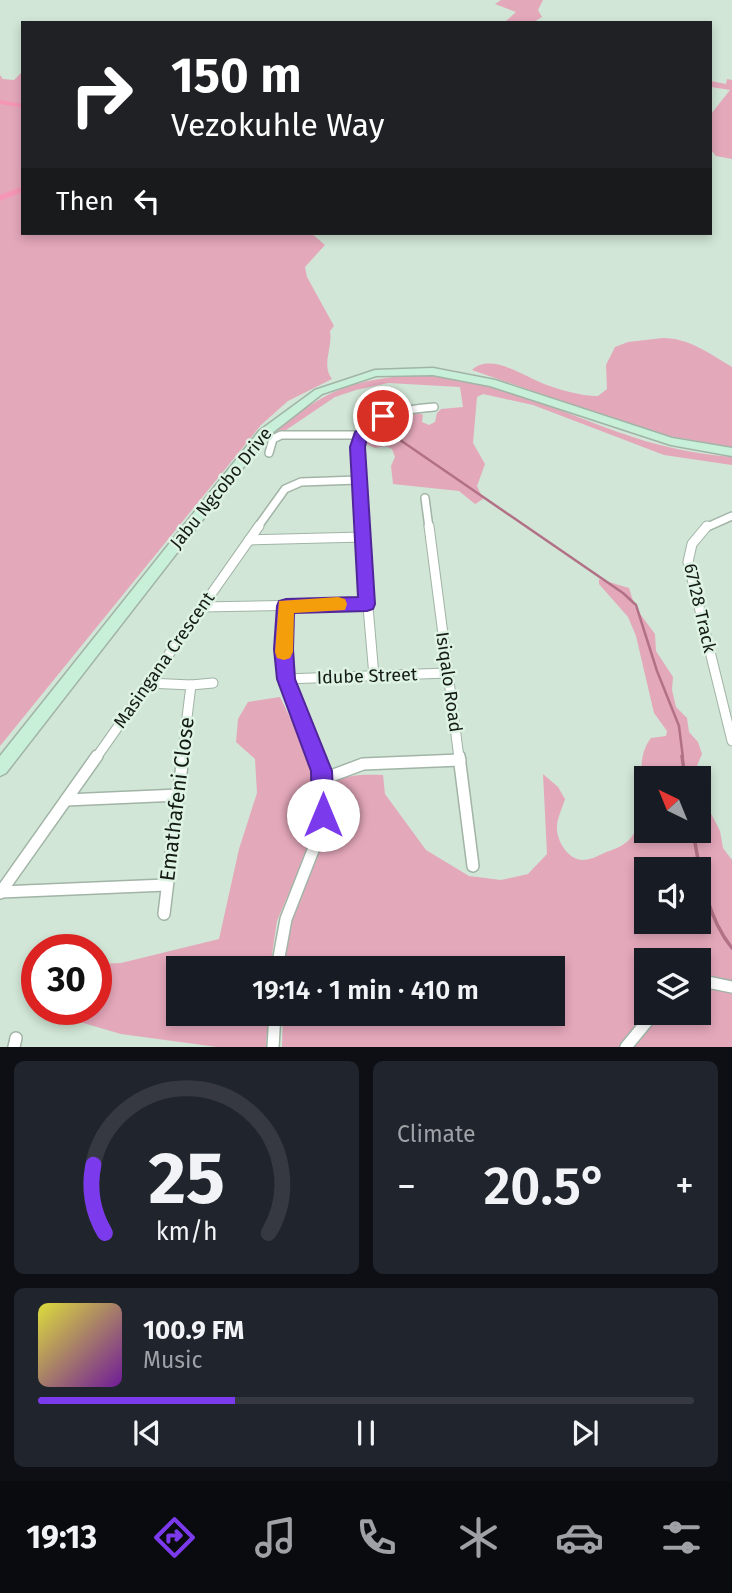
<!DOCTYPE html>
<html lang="en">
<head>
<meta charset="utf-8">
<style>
	body { margin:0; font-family:"Fira Sans",sans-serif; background:#20242c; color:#f1f3f6; height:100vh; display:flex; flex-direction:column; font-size:26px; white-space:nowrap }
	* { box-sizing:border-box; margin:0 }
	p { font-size:23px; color:#9ea1a6 }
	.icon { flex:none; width:38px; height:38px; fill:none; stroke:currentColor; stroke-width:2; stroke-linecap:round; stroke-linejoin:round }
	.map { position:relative; height:1047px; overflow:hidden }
	.details { display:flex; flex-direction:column; gap:14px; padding:14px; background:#0d0f14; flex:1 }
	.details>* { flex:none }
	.guide { position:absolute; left:21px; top:21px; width:691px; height:214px; border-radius:0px; box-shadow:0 4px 10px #0003; background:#202124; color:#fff; overflow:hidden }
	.needle { width:46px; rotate:317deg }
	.controls { position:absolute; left:634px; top:766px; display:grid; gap:14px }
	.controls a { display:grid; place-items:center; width:77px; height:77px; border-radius:0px; background:#171b24; box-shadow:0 4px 10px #0003; font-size:35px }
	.speed { position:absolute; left:21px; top:934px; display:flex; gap:14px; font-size:35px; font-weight:700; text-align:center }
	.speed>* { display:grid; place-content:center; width:91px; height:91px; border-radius:50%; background:#171b24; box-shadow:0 4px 10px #0003; line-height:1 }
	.speed .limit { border:10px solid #d22; background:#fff; color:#111 }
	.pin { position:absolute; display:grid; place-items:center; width:60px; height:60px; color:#fff; margin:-30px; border:4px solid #fff; border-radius:50%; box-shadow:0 2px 7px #0007 }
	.me { position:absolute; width:77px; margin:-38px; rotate:0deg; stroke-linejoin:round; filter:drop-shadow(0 0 5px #0008) }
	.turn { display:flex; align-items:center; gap:24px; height:147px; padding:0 35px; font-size:32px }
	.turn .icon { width:91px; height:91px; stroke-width:2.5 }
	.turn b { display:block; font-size:49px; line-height:60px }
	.then { display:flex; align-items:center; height:66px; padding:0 35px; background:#0003; gap:14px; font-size:26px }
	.big { font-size:52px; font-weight:600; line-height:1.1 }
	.details .tile { flex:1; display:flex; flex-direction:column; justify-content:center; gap:10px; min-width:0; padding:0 24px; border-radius:10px; background:#20242c }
	.details .dial { align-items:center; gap:0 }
	.dial svg { height:182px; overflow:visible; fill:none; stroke:#363941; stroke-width:7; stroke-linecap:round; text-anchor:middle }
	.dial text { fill:#f1f3f6; stroke:none }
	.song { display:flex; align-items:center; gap:21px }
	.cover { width:84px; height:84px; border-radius:10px; background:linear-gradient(135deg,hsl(60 70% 55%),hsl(280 70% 35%)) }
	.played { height:7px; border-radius:4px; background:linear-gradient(90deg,#7c3aed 30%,#363941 30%) }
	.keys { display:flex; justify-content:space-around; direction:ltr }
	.heat { display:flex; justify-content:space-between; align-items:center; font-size:38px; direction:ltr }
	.details .tiles { flex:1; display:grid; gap:14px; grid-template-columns:1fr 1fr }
	.tile:last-child { grid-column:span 2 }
	.trip { position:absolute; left:166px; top:956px; width:399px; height:70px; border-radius:0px; background:#171b24; box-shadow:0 4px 10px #0003; font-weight:600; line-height:70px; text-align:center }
	.tabs { display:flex; height:112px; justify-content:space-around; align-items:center; background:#090b0e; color:#9ea1a6 }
	.tabs .icon { width:49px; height:49px }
	.tabs .on { color:#7c3aed }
	.tabs b { font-size:32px; color:#f1f3f6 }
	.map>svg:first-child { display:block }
</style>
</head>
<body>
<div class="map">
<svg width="732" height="1047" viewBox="0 0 732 1047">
	<rect width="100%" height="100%" fill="#d1e6d6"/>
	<!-- green -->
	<g fill="#e4a8bb" fill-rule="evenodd">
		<polygon points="501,0 543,0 538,10 542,17 532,23 484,23 506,21 516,12 495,4"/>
		<path d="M23 71V233H311L325 245 305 267 307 277 334 326 330 331C333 348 321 365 332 379L288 401 261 425 0 746V75L3 79 14 80Z"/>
		<polygon points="727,79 732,80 732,159 716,156 711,150 711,114 730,90 711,87 711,81 726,84"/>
		<path d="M663 338C689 338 710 354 732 367V447L657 434 472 370C491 352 525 377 544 384 561 390 580 396 598 396L607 389 606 365 615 347 628 342Z"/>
		<path d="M418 375C494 378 561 413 633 437 665 448 698 454 732 457V465L664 455 533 405 483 394 477 397 473 443 485 464 477 486 483 499 475 504 459 491 393 484 391 466 395 457 392 449 385 446 375 448 365 443C375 421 395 416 417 412L423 415 422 422 429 425 435 422 437 413 441 409 463 407 460 387 388 383 356 390 335 397 286 430 275 431C326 390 352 379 418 375Z"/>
		<path d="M599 579 629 588 635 607 655 634 656 651 673 677 672 690 676 707 687 718 689 732 698 742 702 754 697 766 698 779H646V831H698V780L699 790 720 831 723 848 732 860V1047H282L283 1013H553V968H285C286 953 287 939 291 925 305 875 337 836 330 782 348 775 363 774 383 775L385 794 426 850 469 876 501 880 528 874 547 854 543 774 558 787 565 799C562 809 556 820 557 830 558 843 569 860 583 860 590 860 598 856 604 853 612 850 621 847 628 841 657 812 628 767 651 738L666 736 667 731 654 713 636 636 628 617 599 584ZM646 870H698V922H646ZM646 961H698V1013H646Z"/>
		<polygon points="280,697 303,744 319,797 315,831 277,921 270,968 178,968 178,1013 268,1013 266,1047 217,1047 121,1034 49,1013 46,1010 96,1010 96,964 121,963 219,939 239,849 257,793 255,759 236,742 238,719 248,702"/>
	</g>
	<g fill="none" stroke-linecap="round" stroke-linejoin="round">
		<!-- stream-far1 -->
		<polyline stroke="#b27186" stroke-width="2.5" points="387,431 623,593 636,605 657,671 679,726 683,758"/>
		<!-- stream -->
		<g stroke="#b27186" stroke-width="3.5">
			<polyline points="682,756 685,779"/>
			<path d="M693 831C700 871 706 916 732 948"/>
		</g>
		<!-- river -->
		<g fill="#f696b7" fill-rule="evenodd">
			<polygon points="0,100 23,104 23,108 0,104"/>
			<polygon points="23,186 23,192 0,201 0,195"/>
		</g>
		<defs>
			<g id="minor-far2">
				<polyline points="269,453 273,439 281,435 360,435"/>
				<polyline points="425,498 429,528"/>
				<polyline points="257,528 285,489 301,482 358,480"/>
				<path d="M361 528C355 450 340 414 434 407"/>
				<polyline points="705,528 732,516"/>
			</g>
			<g id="minor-far1">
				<polyline points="361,526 374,676"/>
				<polyline points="429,526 459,758"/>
				<polyline points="707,526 692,544 688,562 732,741"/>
				<polyline points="249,540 363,537"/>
				<polyline points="286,606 286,679 317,758"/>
				<polyline points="201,607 367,604"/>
				<polyline points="286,679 447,673"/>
				<polyline points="148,683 191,685 182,758"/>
				<polyline points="191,685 213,683"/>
				<polyline points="96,758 259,526"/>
			</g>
			<g id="minor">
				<polyline points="459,756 473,866"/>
				<polyline points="323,779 363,764 460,760"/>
				<polyline points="66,800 179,795"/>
				<polyline points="1,892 166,885"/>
				<polyline points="0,893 97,756"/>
				<polyline points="164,914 183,756"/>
				<polyline points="277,968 286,919 319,835 324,792 317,756"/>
				<polyline points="698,980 732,987"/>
				<polyline points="14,1047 16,1038"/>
				<polyline points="273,1047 275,1013"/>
				<polyline points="626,1047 654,1013"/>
			</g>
			<polygon id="secondary" points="433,368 495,380 672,438 732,448 732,456 671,445 490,386 433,375 376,376 322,394 267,437 6,773 0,776 0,756 259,431 315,390 375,370"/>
		</defs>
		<!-- minor-far2 casing -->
		<use href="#minor-far2" stroke="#a1b4a6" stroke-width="10"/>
		<!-- minor-far1 casing -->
		<use href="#minor-far1" stroke="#a1b4a6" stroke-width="11"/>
		<!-- minor casing -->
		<use href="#minor" stroke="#a1b4a6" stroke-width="14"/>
		<!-- secondary casing -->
		<use href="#secondary" stroke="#a1b4a6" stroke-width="3"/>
		<!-- minor-far2 -->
		<use href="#minor-far2" stroke="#fff" stroke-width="7"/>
		<!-- minor-far1 -->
		<use href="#minor-far1" stroke="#fff" stroke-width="9"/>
		<!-- minor -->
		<use href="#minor" stroke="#fff" stroke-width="11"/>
		<!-- secondary -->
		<use href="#secondary" fill="#c8efd8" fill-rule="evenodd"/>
	</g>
	<!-- route -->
	<polygon fill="#7c3aed" stroke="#51269a" stroke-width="2" points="383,412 390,416 367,437 365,447 375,604 373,609 367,611 294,613 293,649 295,679 332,771 334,815 330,823 323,826 315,823 312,815 311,771 277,679 274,649 277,606 279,601 286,599 358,597 350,447 355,432"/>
	<!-- slow -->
	<polygon fill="#f59e0b" points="338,597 345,599 347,604 345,610 294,613 293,652 290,658 284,660 277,658 275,652 279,601"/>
	<g text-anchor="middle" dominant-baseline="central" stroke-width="5" stroke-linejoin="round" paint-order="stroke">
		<!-- street labels -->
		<g font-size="18" fill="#141b15" stroke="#def3e4">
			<text transform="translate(221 488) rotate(-51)">Jabu Ngcobo Drive</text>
			<text transform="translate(700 608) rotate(77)">67128 Track</text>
			<text transform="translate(164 660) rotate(-55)">Masingana Crescent</text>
			<text transform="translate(367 676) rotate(-2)">Idube Street</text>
			<text transform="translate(449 682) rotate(82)">Isiqalo Road</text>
		</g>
		<!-- near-street labels -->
		<g font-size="21" fill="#141b15" stroke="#def3e4">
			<text transform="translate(177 799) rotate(-83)">Emathafeni Close</text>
		</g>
	</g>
</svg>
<div class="controls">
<a><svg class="needle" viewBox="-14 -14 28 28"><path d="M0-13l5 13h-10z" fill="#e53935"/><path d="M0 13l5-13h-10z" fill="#9ea1a6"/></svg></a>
<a><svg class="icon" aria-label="sound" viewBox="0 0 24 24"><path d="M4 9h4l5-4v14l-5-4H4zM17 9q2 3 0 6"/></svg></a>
<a><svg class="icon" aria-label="layers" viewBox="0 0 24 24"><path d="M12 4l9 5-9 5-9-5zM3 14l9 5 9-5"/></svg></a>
</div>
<div class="speed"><div class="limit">30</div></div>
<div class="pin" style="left:383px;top:416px;background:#d93025"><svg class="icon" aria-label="arrive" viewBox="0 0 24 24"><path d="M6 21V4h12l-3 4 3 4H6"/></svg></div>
<svg class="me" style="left:323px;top:815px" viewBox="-20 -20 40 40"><circle r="19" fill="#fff"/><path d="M0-13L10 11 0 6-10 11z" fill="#7c3aed"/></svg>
<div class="trip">19:14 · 1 min · 410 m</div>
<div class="guide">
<div class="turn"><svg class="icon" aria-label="right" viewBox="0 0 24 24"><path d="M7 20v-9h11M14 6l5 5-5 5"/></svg><div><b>150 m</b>Vezokuhle Way</div></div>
<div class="then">Then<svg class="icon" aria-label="left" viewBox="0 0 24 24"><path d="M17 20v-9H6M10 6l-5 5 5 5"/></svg></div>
</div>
</div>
<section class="details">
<div class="tiles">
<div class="tile dial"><svg viewBox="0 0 100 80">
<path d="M14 69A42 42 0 1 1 86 69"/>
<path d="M14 69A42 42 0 0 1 9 39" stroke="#7c3aed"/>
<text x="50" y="56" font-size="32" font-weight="700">25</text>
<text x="50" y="72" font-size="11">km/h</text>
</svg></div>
<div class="tile"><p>Climate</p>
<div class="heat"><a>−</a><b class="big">20.5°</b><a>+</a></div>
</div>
<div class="tile">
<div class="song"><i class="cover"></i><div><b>100.9 FM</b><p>Music</p></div></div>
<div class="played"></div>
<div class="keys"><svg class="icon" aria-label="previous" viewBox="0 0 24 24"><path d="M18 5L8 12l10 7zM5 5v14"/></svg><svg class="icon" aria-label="pause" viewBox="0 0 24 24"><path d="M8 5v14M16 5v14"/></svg><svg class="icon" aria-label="next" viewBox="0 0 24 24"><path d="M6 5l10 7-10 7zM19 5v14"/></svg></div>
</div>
</div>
</section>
<nav class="tabs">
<b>19:13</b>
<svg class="icon on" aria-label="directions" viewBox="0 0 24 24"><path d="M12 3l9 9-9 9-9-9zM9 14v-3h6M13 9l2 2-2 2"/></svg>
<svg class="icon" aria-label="music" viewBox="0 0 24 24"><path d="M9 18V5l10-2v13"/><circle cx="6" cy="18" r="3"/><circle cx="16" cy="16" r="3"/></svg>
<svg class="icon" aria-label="phone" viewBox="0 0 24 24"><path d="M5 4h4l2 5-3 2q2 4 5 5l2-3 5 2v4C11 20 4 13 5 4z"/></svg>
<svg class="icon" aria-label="climate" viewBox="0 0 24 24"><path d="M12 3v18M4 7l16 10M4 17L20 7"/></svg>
<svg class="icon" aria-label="car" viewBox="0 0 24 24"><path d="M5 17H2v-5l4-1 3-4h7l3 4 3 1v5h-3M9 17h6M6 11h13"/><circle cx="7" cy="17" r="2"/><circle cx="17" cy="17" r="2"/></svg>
<svg class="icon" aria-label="filters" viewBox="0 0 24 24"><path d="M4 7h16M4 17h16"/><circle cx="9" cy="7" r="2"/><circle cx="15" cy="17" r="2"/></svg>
</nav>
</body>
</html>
